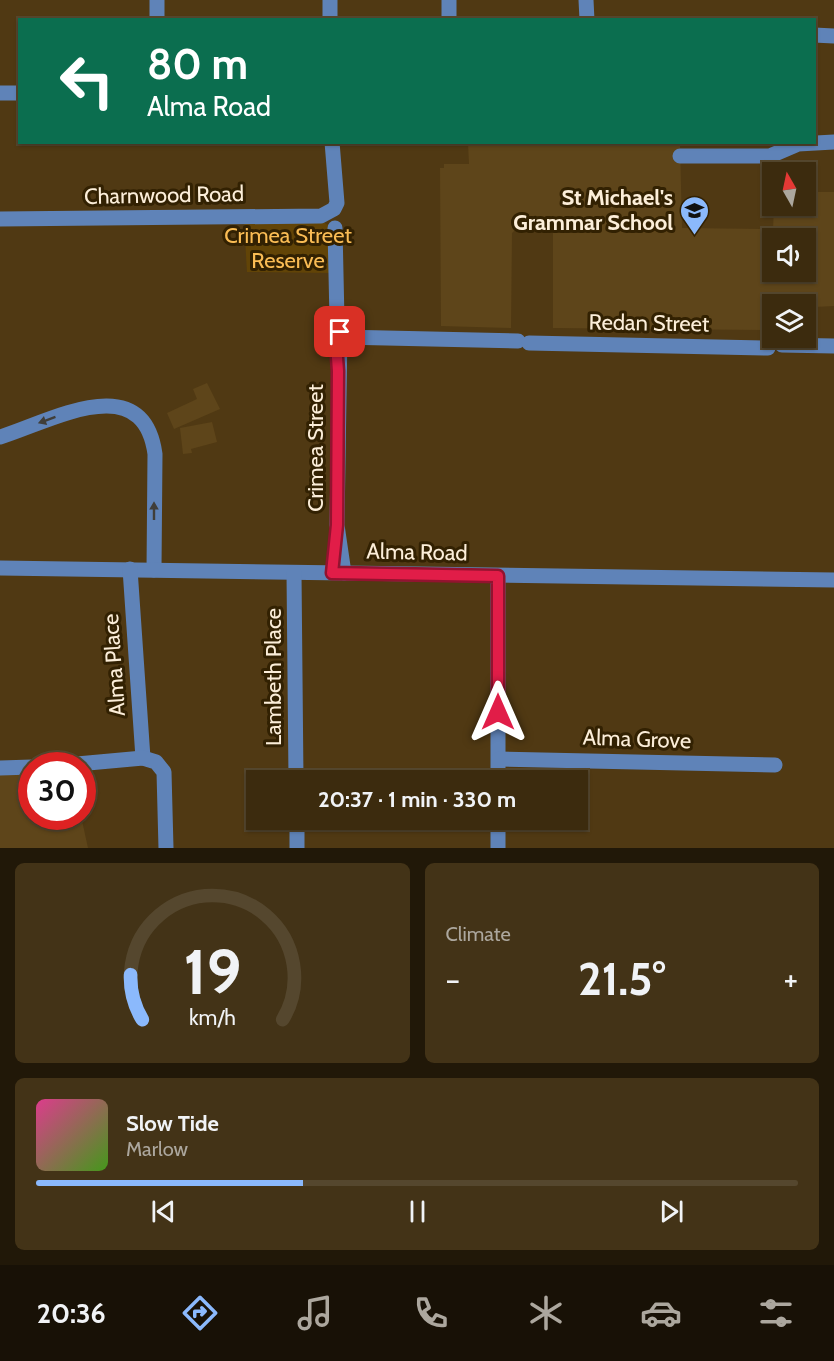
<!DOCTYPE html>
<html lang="en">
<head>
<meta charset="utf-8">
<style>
	body { margin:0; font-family:Cabin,sans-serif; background:#433317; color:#f1f3f6; height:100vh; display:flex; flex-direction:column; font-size:22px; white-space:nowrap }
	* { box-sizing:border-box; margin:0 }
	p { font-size:20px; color:#aca79e }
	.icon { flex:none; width:33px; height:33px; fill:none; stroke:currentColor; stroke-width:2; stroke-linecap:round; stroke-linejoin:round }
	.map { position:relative; height:848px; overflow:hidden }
	.drawer { display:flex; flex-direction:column; gap:15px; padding:15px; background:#211808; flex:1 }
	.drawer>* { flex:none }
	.top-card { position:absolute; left:18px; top:18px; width:798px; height:126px; border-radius:0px; box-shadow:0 2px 4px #0004,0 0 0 2px #55472e; background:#0b6e4f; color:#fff; overflow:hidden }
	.needle { width:39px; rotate:351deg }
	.buttons { position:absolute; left:762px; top:162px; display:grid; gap:12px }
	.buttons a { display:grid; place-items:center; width:54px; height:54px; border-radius:0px; background:#3c2b0e; box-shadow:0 2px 4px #0004,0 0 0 2px #55472e; font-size:30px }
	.speed { position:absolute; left:18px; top:752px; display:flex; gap:12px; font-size:30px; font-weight:700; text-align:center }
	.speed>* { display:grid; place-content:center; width:78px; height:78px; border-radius:50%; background:#3c2b0e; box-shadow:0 2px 4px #0004,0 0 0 2px #55472e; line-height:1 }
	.speed .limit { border:9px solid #d22; background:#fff; color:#111 }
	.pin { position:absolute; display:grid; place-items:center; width:51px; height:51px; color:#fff; margin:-26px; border-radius:12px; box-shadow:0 3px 9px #0006 }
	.me { position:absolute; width:66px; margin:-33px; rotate:0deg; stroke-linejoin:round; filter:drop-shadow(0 0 4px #0008) }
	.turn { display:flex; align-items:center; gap:21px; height:126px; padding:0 30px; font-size:27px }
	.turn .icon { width:78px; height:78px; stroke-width:2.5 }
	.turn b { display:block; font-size:42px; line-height:51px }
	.big { font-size:45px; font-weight:700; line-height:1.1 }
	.drawer .tile { flex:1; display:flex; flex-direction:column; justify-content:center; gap:9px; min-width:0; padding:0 21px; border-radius:9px; background:#433317 }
	.drawer .dial { align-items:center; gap:0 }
	.dial svg { height:156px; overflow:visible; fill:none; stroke:#55472e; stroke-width:7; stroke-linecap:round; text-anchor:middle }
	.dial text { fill:#f1f3f6; stroke:none }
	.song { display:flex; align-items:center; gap:18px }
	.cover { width:72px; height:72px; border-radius:9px; background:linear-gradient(135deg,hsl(330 70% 55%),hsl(100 70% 35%)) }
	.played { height:6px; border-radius:3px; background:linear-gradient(90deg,#8bb9fc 35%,#55472e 35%) }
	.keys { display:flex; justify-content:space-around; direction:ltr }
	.heat { display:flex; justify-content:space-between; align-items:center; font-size:33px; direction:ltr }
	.drawer .tiles { flex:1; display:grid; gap:15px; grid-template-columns:1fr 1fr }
	.tile:last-child { grid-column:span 2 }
	.trip { position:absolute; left:246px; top:770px; width:342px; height:60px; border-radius:0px; background:#3c2b0e; box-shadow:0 2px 4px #0004,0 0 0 2px #55472e; font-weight:700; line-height:60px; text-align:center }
	.dock { display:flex; height:96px; justify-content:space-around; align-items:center; background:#181106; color:#aca79e }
	.dock .icon { width:42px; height:42px }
	.dock .active { color:#8bb9fc }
	.dock b { font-size:27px; color:#f1f3f6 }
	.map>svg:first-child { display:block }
</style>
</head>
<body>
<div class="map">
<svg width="834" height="848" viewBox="0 0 834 848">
	<rect width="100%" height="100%" fill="#503913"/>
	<!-- built -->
	<g fill="#5e451a" fill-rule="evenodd">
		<path d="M468 143H680L682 228 773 229 774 206H806V192H834V306L814 307V330H806V304H772V330L553 328V228L518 227 512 233 511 328 441 326 440 168H444V164H469ZM772 238H806V272H772Z"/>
		<polygon points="207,383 220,409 174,429 167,413 197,399 193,389"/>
		<polygon points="212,422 217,442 191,449 192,453 183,454 180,428"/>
		<polygon points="31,769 32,816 81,816 88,848 0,848 0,770"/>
	</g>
	<!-- green -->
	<polygon fill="#624407" points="244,222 325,223 328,225 331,273 247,272"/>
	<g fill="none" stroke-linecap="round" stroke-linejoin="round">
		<!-- minor -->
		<g stroke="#5f83b8" stroke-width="15">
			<polyline points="157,0 157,20"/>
			<polyline points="330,0 330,20"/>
			<polyline points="449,0 449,20"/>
			<polyline points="586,0 587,20"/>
			<polyline points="814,35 834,36"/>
			<polyline points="0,93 20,93"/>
			<polyline points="680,156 770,156 798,144 834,142"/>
			<polyline points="0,219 321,216 334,209 337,203 332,142"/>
			<polyline points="335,228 337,320"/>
			<polyline points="340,332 337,525 344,573"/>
			<polyline points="341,337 518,341"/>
			<polyline points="529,343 768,348"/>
			<polyline points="782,345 834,346"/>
			<path d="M0 437C49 422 143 367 155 454L154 570"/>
			<polyline points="0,568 834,580"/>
			<polyline points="130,569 143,758"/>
			<polyline points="294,573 296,780"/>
			<polyline points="498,576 498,780"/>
			<polyline points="499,759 775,765"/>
			<polyline points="66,765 143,758 156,762 164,772 166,848"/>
			<polyline points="0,768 32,767"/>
			<polyline points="297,819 297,848"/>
			<polyline points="498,848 498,819"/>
		</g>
	</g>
	<!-- one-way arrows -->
	<defs><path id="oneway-solid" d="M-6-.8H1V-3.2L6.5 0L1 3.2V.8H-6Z" transform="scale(1.5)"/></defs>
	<g fill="#403e39">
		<use href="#oneway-solid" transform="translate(47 420) rotate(160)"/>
		<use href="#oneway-solid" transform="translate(154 511) rotate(-90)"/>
	</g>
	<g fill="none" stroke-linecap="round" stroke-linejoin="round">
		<defs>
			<polyline id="route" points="340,332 341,337 336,344 338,371 337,525 332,573 498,576 498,712"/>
		</defs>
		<!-- route casing -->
		<use href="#route" stroke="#92132f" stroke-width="15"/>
		<!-- route -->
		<use href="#route" stroke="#e11d48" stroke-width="10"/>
	</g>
	<!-- icons -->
	<defs>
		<symbol id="school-pin" viewBox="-11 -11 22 30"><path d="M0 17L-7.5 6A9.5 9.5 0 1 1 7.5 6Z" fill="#8bb9fc" stroke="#322102"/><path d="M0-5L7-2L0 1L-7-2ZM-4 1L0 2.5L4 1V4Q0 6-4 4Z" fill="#111"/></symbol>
	</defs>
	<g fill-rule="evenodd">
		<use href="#school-pin" x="678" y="194" width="33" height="45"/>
	</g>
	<g text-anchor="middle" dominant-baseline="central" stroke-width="6" stroke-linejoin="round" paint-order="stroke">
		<!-- street labels -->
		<g font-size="22" fill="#fceed9" stroke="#322102">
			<text transform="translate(164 195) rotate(-1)">Charnwood Road</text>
			<text transform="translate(649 323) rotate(1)">Redan Street</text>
			<text transform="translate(315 448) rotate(-90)">Crimea Street</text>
			<text transform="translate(417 552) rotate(1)">Alma Road</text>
			<text transform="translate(114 665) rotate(-94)">Alma Place</text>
			<text transform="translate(273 677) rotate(-90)">Lambeth Place</text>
			<text transform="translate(637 739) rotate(2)">Alma Grove</text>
		</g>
		<!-- poi labels -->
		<g font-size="22" font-weight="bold" fill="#fceed9" stroke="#322102" text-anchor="end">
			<text x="673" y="197">St Michael's<tspan x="673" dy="25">Grammar School</tspan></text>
		</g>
		<!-- park labels -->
		<g font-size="22" fill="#fabc54" stroke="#322102">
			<text x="288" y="235">Crimea Street<tspan x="288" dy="25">Reserve</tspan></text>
		</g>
	</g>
</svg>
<div class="buttons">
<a><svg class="needle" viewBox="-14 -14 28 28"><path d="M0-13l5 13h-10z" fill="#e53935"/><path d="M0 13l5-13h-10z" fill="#aca79e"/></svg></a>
<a><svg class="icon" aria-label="sound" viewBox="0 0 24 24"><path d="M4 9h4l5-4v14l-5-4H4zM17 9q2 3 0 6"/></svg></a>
<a><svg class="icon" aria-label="layers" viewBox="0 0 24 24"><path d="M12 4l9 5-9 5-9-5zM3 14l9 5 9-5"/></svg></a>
</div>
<div class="speed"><div class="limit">30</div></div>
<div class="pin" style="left:340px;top:332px;background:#d93025"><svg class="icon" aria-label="arrive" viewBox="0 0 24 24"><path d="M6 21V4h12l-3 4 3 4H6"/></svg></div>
<svg class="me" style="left:498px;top:712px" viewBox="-20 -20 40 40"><path d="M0-17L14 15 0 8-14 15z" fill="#e11d48" stroke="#fff" stroke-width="4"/></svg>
<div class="trip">20:37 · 1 min · 330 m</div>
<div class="top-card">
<div class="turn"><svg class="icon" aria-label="left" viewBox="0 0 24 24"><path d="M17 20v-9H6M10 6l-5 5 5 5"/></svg><div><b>80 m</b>Alma Road</div></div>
</div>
</div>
<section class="drawer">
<div class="tiles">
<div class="tile dial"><svg viewBox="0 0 100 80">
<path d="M14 69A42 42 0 1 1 86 69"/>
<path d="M14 69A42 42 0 0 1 8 46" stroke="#8bb9fc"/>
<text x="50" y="56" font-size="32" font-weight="700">19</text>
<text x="50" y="72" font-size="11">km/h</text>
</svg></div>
<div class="tile"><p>Climate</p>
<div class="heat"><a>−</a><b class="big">21.5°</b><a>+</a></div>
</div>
<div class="tile">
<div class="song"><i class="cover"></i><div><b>Slow Tide</b><p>Marlow</p></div></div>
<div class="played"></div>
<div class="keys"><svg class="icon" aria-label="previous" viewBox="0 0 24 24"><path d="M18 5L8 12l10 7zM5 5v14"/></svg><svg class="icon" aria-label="pause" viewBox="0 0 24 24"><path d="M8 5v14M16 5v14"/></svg><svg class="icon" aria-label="next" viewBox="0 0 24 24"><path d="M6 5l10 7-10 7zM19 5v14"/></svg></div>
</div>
</div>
</section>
<nav class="dock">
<b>20:36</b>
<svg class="icon active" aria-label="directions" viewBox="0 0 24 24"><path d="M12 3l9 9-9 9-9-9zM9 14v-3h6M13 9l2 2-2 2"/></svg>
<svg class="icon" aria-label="music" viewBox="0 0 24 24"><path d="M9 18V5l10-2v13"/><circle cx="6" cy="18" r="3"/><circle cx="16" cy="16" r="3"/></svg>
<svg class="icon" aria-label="phone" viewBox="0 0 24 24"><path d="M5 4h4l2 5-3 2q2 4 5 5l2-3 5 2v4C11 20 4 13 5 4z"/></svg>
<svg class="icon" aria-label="climate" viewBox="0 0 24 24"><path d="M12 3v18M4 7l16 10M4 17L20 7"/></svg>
<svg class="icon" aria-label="car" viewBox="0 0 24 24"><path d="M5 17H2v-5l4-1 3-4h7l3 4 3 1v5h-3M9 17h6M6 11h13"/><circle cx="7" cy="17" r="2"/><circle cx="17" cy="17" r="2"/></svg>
<svg class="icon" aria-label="filters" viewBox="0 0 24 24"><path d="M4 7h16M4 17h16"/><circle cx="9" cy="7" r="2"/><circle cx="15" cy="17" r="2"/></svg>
</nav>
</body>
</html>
